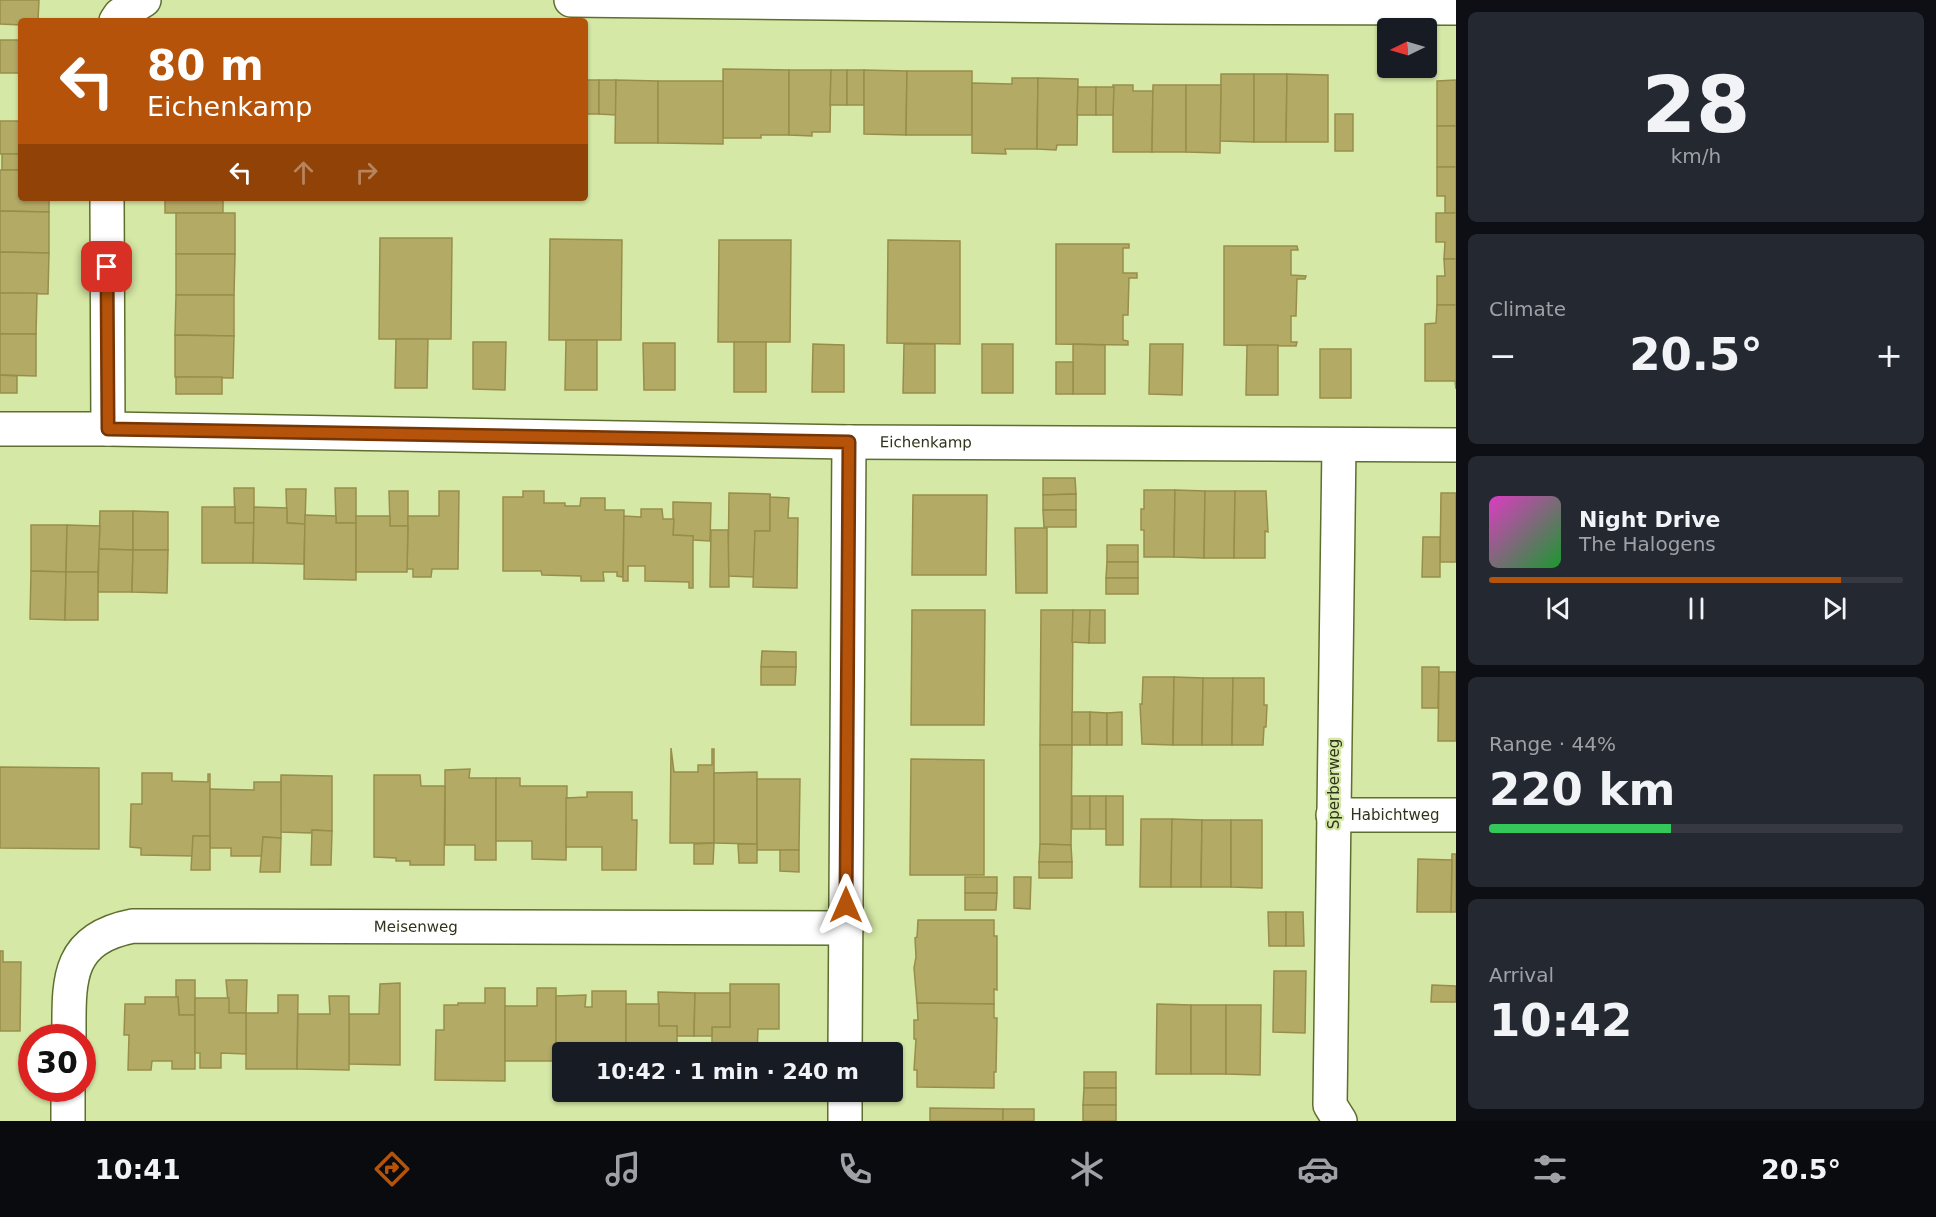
<!DOCTYPE html>
<html lang="en">
<head>
<meta charset="utf-8">
<style>
	body { margin:0; font-family:"DejaVu Sans",sans-serif; background:#242831; color:#f1f3f6; height:100vh; display:flex; flex-direction:column; font-size:22px; white-space:nowrap }
	* { box-sizing:border-box; margin:0 }
	p { font-size:20px; color:#9ea1a6 }
	.icon { flex:none; width:33px; height:33px; fill:none; stroke:currentColor; stroke-width:2; stroke-linecap:round; stroke-linejoin:round }
	.map { position:relative; flex:1; overflow:hidden }
	.sheet { display:flex; flex-direction:column; gap:12px; padding:12px; background:#0d0f14; width:480px }
	.sheet>* { flex:none }
	.banner { position:absolute; left:18px; top:18px; width:570px; height:183px; border-radius:6px; box-shadow:0 2px 4px #0004; background:#b45309; color:#fff; overflow:hidden }
	.needle { width:39px; rotate:265deg }
	.tools { position:absolute; left:1377px; top:18px; display:grid; gap:12px }
	.tools a { display:grid; place-items:center; width:60px; height:60px; border-radius:6px; background:#171b24; box-shadow:0 2px 4px #0004; font-size:30px }
	.speed { position:absolute; left:18px; top:1024px; display:flex; gap:12px; font-size:30px; font-weight:700; text-align:center }
	.speed>* { display:grid; place-content:center; width:78px; height:78px; border-radius:50%; background:#171b24; box-shadow:0 2px 4px #0004; line-height:1 }
	.speed .limit { border:9px solid #d22; background:#fff; color:#111 }
	.pin { position:absolute; display:grid; place-items:center; width:51px; height:51px; color:#fff; margin:-26px; border-radius:12px; box-shadow:0 3px 9px #0006 }
	.me { position:absolute; width:66px; margin:-33px; rotate:0deg; stroke-linejoin:round; filter:drop-shadow(0 0 4px #0008) }
	.turn { display:flex; align-items:center; gap:21px; height:126px; padding:0 30px; font-size:27px }
	.turn .icon { width:78px; height:78px; stroke-width:2.5 }
	.turn b { display:block; font-size:42px; line-height:51px }
	.lanes { display:flex; align-items:center; height:57px; padding:0 30px; background:#0003; justify-content:center; gap:30px; direction:ltr }
	.lanes .off { opacity:.35 }
	.big { font-size:45px; font-weight:700; line-height:1.1 }
	.sheet .widget { flex:1; display:flex; flex-direction:column; justify-content:center; gap:9px; min-width:0; padding:0 21px; border-radius:9px; background:#242831 }
	.sheet .dial { align-items:center; gap:0 }
	.dial b { font-size:78px; line-height:1 }
	.song { display:flex; align-items:center; gap:18px }
	.cover { width:72px; height:72px; border-radius:9px; background:linear-gradient(135deg,hsl(310 70% 55%),hsl(130 70% 35%)) }
	.played { height:6px; border-radius:3px; background:linear-gradient(90deg,#b45309 85%,#363941 85%) }
	.keys { display:flex; justify-content:space-around; direction:ltr }
	.heat { display:flex; justify-content:space-between; align-items:center; font-size:33px; direction:ltr }
	.charge { height:9px; border-radius:4px; background:linear-gradient(90deg,#34c759 44%,#363941 0) }
	.trip { position:absolute; left:552px; top:1042px; width:351px; height:60px; border-radius:6px; background:#171b24; box-shadow:0 2px 4px #0004; font-weight:700; line-height:60px; text-align:center }
	.tab-bar { display:flex; height:96px; justify-content:space-around; align-items:center; background:#090b0e; color:#9ea1a6 }
	.tab-bar .icon { width:42px; height:42px }
	.tab-bar .current { color:#b45309 }
	.tab-bar b { font-size:27px; color:#f1f3f6 }
	main { display:flex; flex:1; min-height:0 }
	.map>svg:first-child { display:block }
</style>
</head>
<body>
<main>
<div class="map">
<svg width="1456" height="1121" viewBox="0 0 1456 1121">
	<rect width="100%" height="100%" fill="#d5e8a5"/>
	<!-- building -->
	<g fill="#b3aa66" stroke="#988e4a" stroke-width="1.5">
		<polygon points="0,0 39,0 38,21 21,21 21,25 0,24"/>
		<rect x="0" y="40" width="21" height="33"/>
		<polygon points="723,69 789,70 789,135 761,135 761,138 723,138"/>
		<polygon points="789,70 831,70 830,132 812,132 812,136 789,135"/>
		<polygon points="831,70 847,70 847,105 830,105"/>
		<rect x="847" y="70" width="17" height="35"/>
		<polygon points="864,70 907,71 906,135 864,134"/>
		<polygon points="907,71 972,71 972,135 906,135"/>
		<polygon points="1221,74 1254,74 1254,142 1220,141"/>
		<polygon points="1254,74 1287,74 1286,142 1254,142"/>
		<polygon points="1287,74 1328,75 1328,142 1286,142"/>
		<polygon points="1012,78 1038,78 1037,149 1005,149 1006,154 972,153 972,83 1012,84"/>
		<polygon points="1038,78 1078,79 1077,145 1057,145 1056,150 1037,149"/>
		<rect x="585" y="80" width="14" height="34"/>
		<polygon points="599,80 616,80 616,115 599,114"/>
		<polygon points="616,80 658,81 658,143 615,143"/>
		<polygon points="1456,80 1456,126 1437,126 1437,81"/>
		<polygon points="658,81 723,81 723,144 658,143"/>
		<polygon points="1113,85 1133,85 1133,91 1153,91 1152,152 1113,152"/>
		<polygon points="1153,85 1186,85 1186,152 1152,152"/>
		<polygon points="1186,85 1221,85 1220,153 1186,152"/>
		<polygon points="1078,87 1096,87 1096,115 1077,115"/>
		<polygon points="1096,87 1114,87 1113,115 1096,115"/>
		<rect x="1335" y="114" width="18" height="37"/>
		<rect x="0" y="121" width="21" height="33"/>
		<rect x="1437" y="126" width="19" height="41"/>
		<rect x="2" y="154" width="19" height="16"/>
		<polygon points="1437,167 1456,167 1456,213 1445,213 1445,196 1437,196"/>
		<polygon points="0,170 21,170 21,198 49,198 49,212 0,211"/>
		<rect x="165" y="198" width="58" height="15"/>
		<polygon points="0,211 49,212 49,253 0,252"/>
		<rect x="176" y="213" width="59" height="41"/>
		<polygon points="1436,213 1456,213 1456,259 1444,259 1445,242 1436,242"/>
		<polygon points="380,238 452,238 451,339 379,339"/>
		<polygon points="550,239 622,240 621,340 549,340"/>
		<polygon points="719,240 791,240 790,342 718,342"/>
		<polygon points="888,240 960,241 960,344 887,343"/>
		<polygon points="1056,244 1129,244 1129,248 1123,248 1123,273 1137,273 1137,278 1129,278 1128,315 1123,315 1123,340 1128,341 1128,345 1056,344"/>
		<polygon points="1224,246 1297,246 1298,250 1291,250 1291,275 1306,276 1305,279 1297,279 1296,316 1291,316 1291,342 1297,342 1296,346 1224,345"/>
		<polygon points="0,252 49,253 48,294 0,293"/>
		<polygon points="176,254 235,254 234,295 176,295"/>
		<polygon points="1444,259 1456,259 1456,305 1437,305 1437,276 1445,276"/>
		<polygon points="0,293 37,293 36,334 0,334"/>
		<polygon points="176,295 234,295 234,336 175,335"/>
		<polygon points="1437,305 1456,305 1456,389 1455,381 1425,381 1425,324 1436,323"/>
		<polygon points="0,334 36,334 36,376 0,375"/>
		<polygon points="175,335 234,336 233,378 175,377"/>
		<polygon points="396,339 428,339 427,388 395,388"/>
		<polygon points="566,340 597,340 597,390 565,390"/>
		<polygon points="473,342 506,342 505,390 473,389"/>
		<rect x="734" y="342" width="32" height="50"/>
		<polygon points="643,343 675,343 675,390 644,390"/>
		<polygon points="813,344 844,345 844,392 812,392"/>
		<polygon points="904,344 935,344 935,393 903,393"/>
		<rect x="982" y="344" width="31" height="49"/>
		<polygon points="1073,344 1105,345 1105,394 1073,394"/>
		<polygon points="1150,344 1183,344 1182,395 1149,394"/>
		<polygon points="1247,345 1278,345 1278,395 1246,395"/>
		<rect x="1320" y="349" width="31" height="49"/>
		<rect x="1056" y="362" width="17" height="32"/>
		<polygon points="0,375 17,376 17,393 0,393"/>
		<rect x="176" y="377" width="46" height="17"/>
		<polygon points="1043,478 1075,478 1076,494 1043,495"/>
		<polygon points="234,488 254,488 254,523 235,523"/>
		<polygon points="335,488 356,488 356,523 336,523"/>
		<polygon points="286,489 306,489 305,524 287,523"/>
		<polygon points="1144,490 1175,490 1174,557 1144,557 1144,530 1141,530 1141,509 1144,509"/>
		<polygon points="1175,490 1205,491 1204,558 1174,557"/>
		<polygon points="389,491 408,491 408,526 390,526"/>
		<polygon points="439,491 459,491 458,569 432,569 431,577 413,577 413,569 407,569 408,516 439,516"/>
		<polygon points="523,491 544,491 544,503 565,503 565,506 580,506 581,498 605,498 605,510 624,510 623,577 617,576 617,572 603,572 604,581 581,581 581,576 542,575 541,571 503,571 503,497 523,497"/>
		<polygon points="1205,491 1235,491 1234,558 1204,558"/>
		<polygon points="1235,491 1266,491 1268,532 1265,531 1265,558 1234,558"/>
		<polygon points="729,493 770,494 770,531 755,531 754,577 728,576"/>
		<polygon points="1441,493 1456,493 1456,562 1440,562"/>
		<polygon points="770,494 770,497 789,498 788,518 798,518 797,588 753,587 755,531 770,531"/>
		<polygon points="1076,494 1076,510 1043,510 1043,495"/>
		<polygon points="913,495 987,495 986,575 912,575"/>
		<polygon points="673,502 711,503 710,541 693,540 693,536 673,535"/>
		<polygon points="202,507 235,507 235,523 254,523 253,563 202,563"/>
		<polygon points="254,507 287,508 287,523 305,524 304,564 253,563"/>
		<polygon points="641,509 662,509 663,519 674,519 673,535 693,536 693,588 689,588 689,582 645,581 645,566 628,566 628,581 623,581 624,516 641,517"/>
		<polygon points="1043,510 1076,510 1076,527 1044,527"/>
		<polygon points="100,511 133,511 133,550 99,549"/>
		<polygon points="133,511 168,512 168,550 133,550"/>
		<polygon points="305,515 336,516 336,523 356,523 356,580 304,579"/>
		<polygon points="356,516 390,516 390,526 408,526 407,572 356,572"/>
		<polygon points="31,525 67,525 66,572 31,571"/>
		<polygon points="67,525 100,526 98,572 66,572"/>
		<polygon points="1015,528 1047,528 1047,593 1016,593"/>
		<polygon points="711,530 728,530 729,587 710,587"/>
		<polygon points="1423,537 1440,537 1440,577 1422,577"/>
		<rect x="1107" y="545" width="31" height="17"/>
		<polygon points="99,549 133,550 132,592 98,592"/>
		<polygon points="133,550 168,550 167,593 132,592"/>
		<polygon points="1107,562 1138,562 1138,578 1106,578"/>
		<polygon points="31,571 66,572 65,620 30,619"/>
		<polygon points="66,572 98,572 98,620 65,620"/>
		<rect x="1106" y="578" width="32" height="16"/>
		<polygon points="912,610 985,610 984,725 911,725"/>
		<polygon points="1041,610 1073,610 1072,745 1040,745"/>
		<polygon points="1073,610 1090,610 1089,643 1072,642"/>
		<polygon points="1090,610 1105,610 1105,643 1089,643"/>
		<polygon points="762,651 796,652 796,667 761,667"/>
		<polygon points="761,667 796,667 795,685 761,685"/>
		<polygon points="1422,667 1439,667 1438,708 1422,708"/>
		<polygon points="1439,672 1456,672 1456,741 1438,741"/>
		<polygon points="1143,677 1174,677 1173,745 1142,744 1140,704 1142,704"/>
		<polygon points="1174,677 1203,678 1202,745 1173,745"/>
		<polygon points="1203,678 1233,678 1232,745 1202,745"/>
		<polygon points="1233,678 1264,678 1264,705 1267,705 1266,727 1264,727 1263,745 1232,745"/>
		<rect x="1072" y="712" width="18" height="33"/>
		<polygon points="1090,712 1107,713 1107,745 1090,745"/>
		<polygon points="1122,712 1122,745 1107,745 1107,713"/>
		<polygon points="1040,745 1072,745 1071,845 1040,844"/>
		<polygon points="671,748 674,772 698,772 698,765 712,765 712,749 714,749 714,843 670,843"/>
		<polygon points="911,759 984,760 984,875 910,875"/>
		<polygon points="0,767 99,768 99,849 0,848"/>
		<polygon points="470,769 469,778 496,778 496,860 475,860 475,845 445,845 445,770"/>
		<polygon points="757,772 757,844 714,843 714,773"/>
		<polygon points="142,773 172,773 172,781 208,782 208,774 210,774 210,836 193,836 193,856 141,855 141,848 130,847 131,804 142,804"/>
		<polygon points="281,775 332,776 332,831 312,830 311,833 280,832"/>
		<polygon points="374,775 420,775 421,786 445,786 444,865 410,865 410,861 396,861 396,858 374,857"/>
		<polygon points="496,778 520,778 520,786 567,786 566,860 532,859 532,841 496,841"/>
		<polygon points="757,779 800,779 799,850 757,850"/>
		<polygon points="254,782 281,782 281,838 263,837 263,856 231,856 231,848 210,848 210,789 254,790"/>
		<polygon points="587,792 632,792 632,820 637,820 636,870 602,870 602,847 566,847 566,798 587,797"/>
		<rect x="1072" y="796" width="18" height="33"/>
		<rect x="1090" y="796" width="16" height="33"/>
		<rect x="1106" y="796" width="17" height="49"/>
		<polygon points="1141,819 1172,819 1171,887 1140,887"/>
		<polygon points="1172,819 1202,820 1201,887 1171,887"/>
		<polygon points="1202,820 1231,820 1231,887 1201,887"/>
		<polygon points="1231,820 1262,820 1262,888 1231,887"/>
		<polygon points="312,830 332,831 331,865 311,865"/>
		<polygon points="193,836 210,836 210,870 191,870"/>
		<polygon points="263,837 281,838 280,872 260,872"/>
		<polygon points="714,843 713,864 694,864 694,844"/>
		<polygon points="738,844 757,844 757,863 739,863"/>
		<polygon points="1040,844 1071,845 1072,862 1039,862"/>
		<polygon points="780,850 799,850 799,872 780,871"/>
		<polygon points="1452,854 1456,854 1456,912 1451,912"/>
		<polygon points="1418,859 1452,860 1451,912 1417,912"/>
		<rect x="1039" y="862" width="33" height="16"/>
		<rect x="965" y="877" width="32" height="16"/>
		<polygon points="1014,877 1031,877 1030,909 1014,908"/>
		<polygon points="965,893 997,893 996,910 965,910"/>
		<polygon points="1268,912 1286,912 1286,946 1269,946"/>
		<polygon points="1286,912 1303,912 1304,946 1286,946"/>
		<polygon points="918,920 994,920 994,936 997,936 997,990 994,989 994,1004 917,1003 914,968 916,957 915,938 917,937"/>
		<polygon points="0,951 3,951 3,962 21,962 20,1031 0,1031"/>
		<polygon points="1274,971 1306,971 1305,1033 1273,1032"/>
		<polygon points="176,980 195,980 195,1015 179,1015 178,997 176,997"/>
		<polygon points="226,980 247,980 246,1013 229,1013"/>
		<polygon points="400,983 400,1065 349,1064 349,1014 379,1014 380,984"/>
		<polygon points="730,984 779,984 779,1029 758,1029 757,1053 712,1053 712,1027 730,1027"/>
		<polygon points="1432,985 1456,986 1456,1002 1431,1002"/>
		<polygon points="485,988 505,988 505,1081 435,1080 436,1030 444,1030 444,1005 458,1005 458,1003 485,1003"/>
		<polygon points="537,988 556,988 556,1061 505,1061 505,1006 537,1006"/>
		<polygon points="592,991 626,991 626,1053 562,1053 562,1069 556,1069 556,996 586,995 585,1007 592,1007"/>
		<polygon points="658,992 695,993 694,1036 677,1036 677,1026 659,1026"/>
		<polygon points="695,993 730,993 730,1027 712,1027 712,1036 694,1036"/>
		<polygon points="278,995 298,995 297,1069 246,1069 246,1013 278,1013"/>
		<polygon points="329,996 349,996 349,1070 297,1069 298,1014 330,1014"/>
		<polygon points="145,997 178,997 179,1015 195,1015 195,1069 172,1069 172,1061 152,1061 151,1070 128,1070 129,1035 124,1035 125,1004 145,1004"/>
		<polygon points="195,998 229,998 229,1013 246,1013 246,1054 221,1053 221,1068 200,1068 200,1053 195,1053"/>
		<polygon points="917,1003 994,1004 994,1018 997,1018 996,1072 994,1072 994,1088 917,1087 917,1070 914,1070 916,1039 914,1039 914,1020 918,1020"/>
		<polygon points="626,1004 659,1004 659,1026 677,1026 677,1044 674,1044 674,1053 626,1053"/>
		<polygon points="1157,1004 1191,1005 1191,1074 1156,1074"/>
		<rect x="1191" y="1005" width="35" height="69"/>
		<polygon points="1226,1005 1261,1005 1260,1075 1226,1074"/>
		<rect x="1084" y="1072" width="32" height="16"/>
		<polygon points="1084,1088 1116,1088 1116,1105 1083,1105"/>
		<rect x="1083" y="1105" width="33" height="16"/>
		<polygon points="930,1108 1003,1109 1003,1121 930,1121"/>
		<rect x="1003" y="1109" width="31" height="12"/>
	</g>
	<g fill="none" stroke-linecap="round" stroke-linejoin="round">
		<defs>
			<g id="minor">
				<polyline points="571,0 1157,7 1456,8"/>
				<polyline points="116,21 120,15 144,0"/>
				<polyline points="107,198 108,429"/>
				<path id="s1" d="M0 429H108L849 442 1456 445"/>
				<polyline points="1339,445 1330,1105 1340,1121"/>
				<path id="s2" d="M1333 815H1456"/>
				<path id="s3" d="M69 1038C69 982 65 939 133 926L846 928"/>
				<polyline points="845,1053 849,442"/>
				<polyline points="68,1121 68,1089"/>
				<polyline points="845,1121 845,1092"/>
			</g>
		</defs>
		<!-- minor casing -->
		<use href="#minor" stroke="#5e6e2f" stroke-width="36"/>
		<!-- minor -->
		<use href="#minor" stroke="#fff" stroke-width="33"/>
	</g>
	<g fill="none" stroke-linecap="round" stroke-linejoin="round">
		<defs>
			<polyline id="route" points="107,267 108,429 849,442 846,905"/>
		</defs>
		<!-- route casing -->
		<use href="#route" stroke="#753606" stroke-width="15"/>
		<!-- route -->
		<use href="#route" stroke="#b45309" stroke-width="10"/>
	</g>
	<g text-anchor="middle" dominant-baseline="central" stroke-width="4.5" stroke-linejoin="round" paint-order="stroke">
		<!-- street labels -->
		<g font-size="15" fill="#2e351b" stroke="#d5e8a5">
			<text stroke="none"><textPath href="#s1" startOffset="926">Eichenkamp</textPath></text>
			<text transform="translate(1334 784) rotate(-90)">Sperberweg</text>
			<text stroke="none"><textPath href="#s2" startOffset="62">Habichtweg</textPath></text>
			<text stroke="none"><textPath href="#s3" startOffset="429">Meisenweg</textPath></text>
		</g>
	</g>
</svg>
<div class="tools">
<a><svg class="needle" viewBox="-14 -14 28 28"><path d="M0-13l5 13h-10z" fill="#e53935"/><path d="M0 13l5-13h-10z" fill="#9ea1a6"/></svg></a>
</div>
<div class="speed"><div class="limit">30</div></div>
<div class="pin" style="left:107px;top:267px;background:#d93025"><svg class="icon" aria-label="arrive" viewBox="0 0 24 24"><path d="M6 21V4h12l-3 4 3 4H6"/></svg></div>
<svg class="me" style="left:846px;top:905px" viewBox="-20 -20 40 40"><path d="M0-17L14 15 0 8-14 15z" fill="#b45309" stroke="#fff" stroke-width="4"/></svg>
<div class="trip">10:42 · 1 min · 240 m</div>
<div class="banner">
<div class="turn"><svg class="icon" aria-label="left" viewBox="0 0 24 24"><path d="M17 20v-9H6M10 6l-5 5 5 5"/></svg><div><b>80 m</b>Eichenkamp</div></div>
<div class="lanes"><svg class="icon" aria-label="left" viewBox="0 0 24 24"><path d="M17 20v-9H6M10 6l-5 5 5 5"/></svg><svg class="icon off" aria-label="ahead" viewBox="0 0 24 24"><path d="M12 20V5M6 11l6-6 6 6"/></svg><svg class="icon off" aria-label="right" viewBox="0 0 24 24"><path d="M7 20v-9h11M14 6l5 5-5 5"/></svg></div>
</div>
</div>
<section class="sheet">
<div class="widget dial"><b>28</b><p>km/h</p></div>
<div class="widget"><p>Climate</p>
<div class="heat"><a>−</a><b class="big">20.5°</b><a>+</a></div>
</div>
<div class="widget">
<div class="song"><i class="cover"></i><div><b>Night Drive</b><p>The Halogens</p></div></div>
<div class="played"></div>
<div class="keys"><svg class="icon" aria-label="previous" viewBox="0 0 24 24"><path d="M18 5L8 12l10 7zM5 5v14"/></svg><svg class="icon" aria-label="pause" viewBox="0 0 24 24"><path d="M8 5v14M16 5v14"/></svg><svg class="icon" aria-label="next" viewBox="0 0 24 24"><path d="M6 5l10 7-10 7zM19 5v14"/></svg></div>
</div>
<div class="widget"><p>Range · 44%</p><b class="big">220 km</b><div class="charge"></div></div>
<div class="widget"><p>Arrival</p><b class="big">10:42</b></div>
</section>
</main>
<nav class="tab-bar">
<b>10:41</b>
<svg class="icon current" aria-label="directions" viewBox="0 0 24 24"><path d="M12 3l9 9-9 9-9-9zM9 14v-3h6M13 9l2 2-2 2"/></svg>
<svg class="icon" aria-label="music" viewBox="0 0 24 24"><path d="M9 18V5l10-2v13"/><circle cx="6" cy="18" r="3"/><circle cx="16" cy="16" r="3"/></svg>
<svg class="icon" aria-label="phone" viewBox="0 0 24 24"><path d="M5 4h4l2 5-3 2q2 4 5 5l2-3 5 2v4C11 20 4 13 5 4z"/></svg>
<svg class="icon" aria-label="climate" viewBox="0 0 24 24"><path d="M12 3v18M4 7l16 10M4 17L20 7"/></svg>
<svg class="icon" aria-label="car" viewBox="0 0 24 24"><path d="M5 17H2v-5l4-1 3-4h7l3 4 3 1v5h-3M9 17h6M6 11h13"/><circle cx="7" cy="17" r="2"/><circle cx="17" cy="17" r="2"/></svg>
<svg class="icon" aria-label="filters" viewBox="0 0 24 24"><path d="M4 7h16M4 17h16"/><circle cx="9" cy="7" r="2"/><circle cx="15" cy="17" r="2"/></svg>
<b>20.5°</b>
</nav>
</body>
</html>
